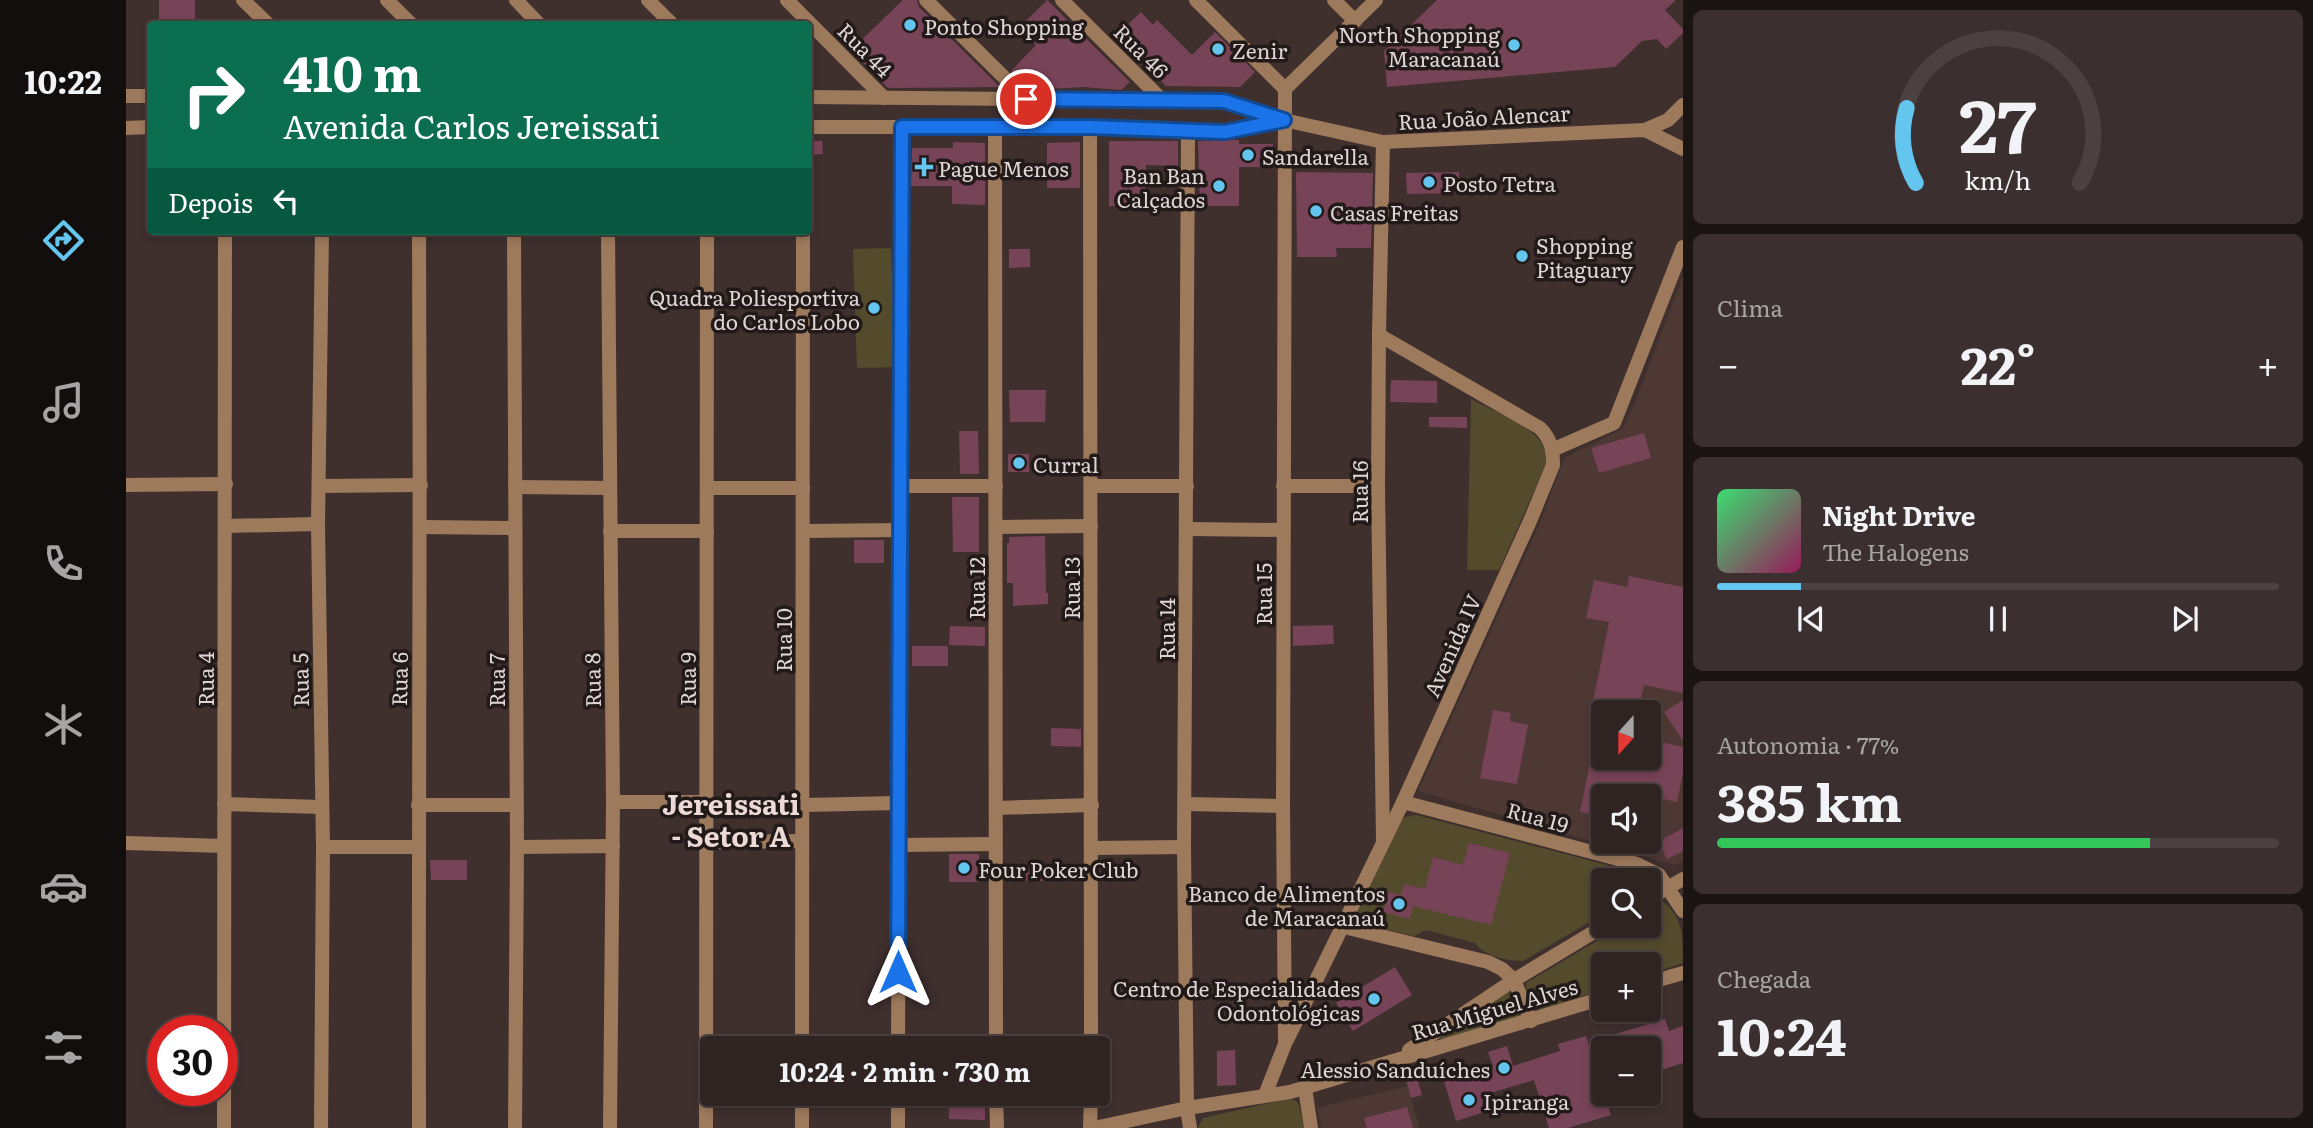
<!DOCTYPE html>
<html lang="pt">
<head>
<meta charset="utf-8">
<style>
	body { margin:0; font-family:Literata,serif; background:#3b302f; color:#f1f3f6; height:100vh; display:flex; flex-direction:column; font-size:26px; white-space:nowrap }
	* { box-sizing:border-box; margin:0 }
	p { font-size:23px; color:#a7a4a5 }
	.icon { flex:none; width:38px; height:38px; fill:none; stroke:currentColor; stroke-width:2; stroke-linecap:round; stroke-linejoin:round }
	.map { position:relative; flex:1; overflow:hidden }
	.details { display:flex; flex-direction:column; gap:10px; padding:10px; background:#1a1413; width:630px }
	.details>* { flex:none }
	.banner { position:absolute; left:21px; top:21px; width:665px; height:214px; border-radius:7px; box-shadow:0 4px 10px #0003,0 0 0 2px #4a4140; background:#0b6e4f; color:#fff; overflow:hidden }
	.needle { width:46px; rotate:201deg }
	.fabs { position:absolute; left:1465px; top:700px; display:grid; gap:14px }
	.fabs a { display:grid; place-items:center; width:70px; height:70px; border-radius:7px; background:#2f2422; box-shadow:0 4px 10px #0003,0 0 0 2px #4a4140; font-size:35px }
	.speed { position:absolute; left:21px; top:1015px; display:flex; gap:14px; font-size:35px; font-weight:700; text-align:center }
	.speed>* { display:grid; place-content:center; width:91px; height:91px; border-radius:50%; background:#2f2422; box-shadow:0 4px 10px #0003,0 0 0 2px #4a4140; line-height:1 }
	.speed .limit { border:10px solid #d22; background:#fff; color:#111 }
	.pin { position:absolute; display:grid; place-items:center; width:60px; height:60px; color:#fff; margin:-30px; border:4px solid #fff; border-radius:50%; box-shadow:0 2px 7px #0007 }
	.me { position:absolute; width:77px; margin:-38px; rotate:0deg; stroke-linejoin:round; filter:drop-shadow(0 0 5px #0008) }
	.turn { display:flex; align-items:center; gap:24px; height:147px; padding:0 21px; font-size:32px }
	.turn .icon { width:91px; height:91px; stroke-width:2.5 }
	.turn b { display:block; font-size:49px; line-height:60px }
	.then { display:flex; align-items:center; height:66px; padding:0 21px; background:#0003; gap:14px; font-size:26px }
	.big { font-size:52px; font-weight:700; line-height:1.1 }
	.details .tile { flex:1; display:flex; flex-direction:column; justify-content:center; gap:10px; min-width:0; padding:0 24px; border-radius:10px; background:#3b302f }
	.details .dial { align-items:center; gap:0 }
	.dial svg { height:182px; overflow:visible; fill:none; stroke:#4a4140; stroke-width:7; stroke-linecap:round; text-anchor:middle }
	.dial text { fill:#f1f3f6; stroke:none }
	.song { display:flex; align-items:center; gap:21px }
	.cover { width:84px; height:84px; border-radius:10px; background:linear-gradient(135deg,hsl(140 70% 55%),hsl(330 70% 35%)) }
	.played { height:7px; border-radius:4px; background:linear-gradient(90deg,#64c5ee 15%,#4a4140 15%) }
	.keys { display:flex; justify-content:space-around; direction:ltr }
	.heat { display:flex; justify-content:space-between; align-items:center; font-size:38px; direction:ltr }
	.charge { height:10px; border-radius:5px; background:linear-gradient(90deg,#34c759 77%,#4a4140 0) }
	.trip { position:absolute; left:574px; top:1036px; width:410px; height:70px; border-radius:7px; background:#2f2422; box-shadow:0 4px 10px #0003,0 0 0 2px #4a4140; font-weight:700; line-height:70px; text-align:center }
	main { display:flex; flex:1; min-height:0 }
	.dock { display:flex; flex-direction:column; width:126px; justify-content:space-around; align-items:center; background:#130e0e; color:#a7a4a5 }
	.dock .icon { width:49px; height:49px }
	.dock .on { color:#64c5ee }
	.dock b { font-size:32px; color:#f1f3f6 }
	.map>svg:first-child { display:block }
</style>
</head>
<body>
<main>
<nav class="dock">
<b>10:22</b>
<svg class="icon on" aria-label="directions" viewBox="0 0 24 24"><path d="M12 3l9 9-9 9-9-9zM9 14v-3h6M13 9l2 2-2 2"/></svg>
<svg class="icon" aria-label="music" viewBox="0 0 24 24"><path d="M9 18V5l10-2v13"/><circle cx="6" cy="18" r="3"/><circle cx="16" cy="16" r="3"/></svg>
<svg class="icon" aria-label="phone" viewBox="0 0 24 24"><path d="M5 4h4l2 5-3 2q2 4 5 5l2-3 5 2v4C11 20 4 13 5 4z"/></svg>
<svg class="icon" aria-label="climate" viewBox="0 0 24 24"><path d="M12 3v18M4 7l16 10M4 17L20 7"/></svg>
<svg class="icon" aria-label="car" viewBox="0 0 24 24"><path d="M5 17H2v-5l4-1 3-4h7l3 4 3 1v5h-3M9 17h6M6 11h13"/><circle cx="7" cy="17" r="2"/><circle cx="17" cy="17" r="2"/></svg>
<svg class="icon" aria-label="filters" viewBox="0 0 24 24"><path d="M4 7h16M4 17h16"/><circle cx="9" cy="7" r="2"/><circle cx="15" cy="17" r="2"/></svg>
</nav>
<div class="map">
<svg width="1557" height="1128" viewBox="0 0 1557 1128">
	<rect width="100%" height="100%" fill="#3f302e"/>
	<!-- built -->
	<g fill="#4d3834" fill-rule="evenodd">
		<path d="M1557 276V861L1548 865 1292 791 1414 523 1438 458 1496 429 1507 408ZM1477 712H1522V758H1477ZM1477 796H1522V842H1477Z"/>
		<polygon points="1282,1086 1293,1128 1196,1128 1191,1108"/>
	</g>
	<!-- green -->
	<g fill="#544b2d">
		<polygon points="765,248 770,367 731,368 727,249"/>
		<path d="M1345 399C1363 409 1404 425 1415 442 1420 449 1419 456 1420 464L1373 570H1341Z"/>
		<path d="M1290 815 1500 870 1523 878 1524 886 1522 880H1477V914L1397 961C1381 961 1358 956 1349 943L1300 930 1288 936 1236 924 1233 918 1232 911 1272 824 1279 817Z"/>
		<path d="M1537 902C1557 917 1557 937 1557 963L1523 974 1522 964H1477V989L1412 1011 1401 999 1400 983 1496 926H1522L1523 910Z"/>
		<polygon points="1382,992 1388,995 1395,1012 1392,1018 1316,1039 1314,1036"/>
		<polygon points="1162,1099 1169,1100 1173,1105 1178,1128 1072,1128 1077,1118"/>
	</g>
	<!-- building -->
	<g fill="#774357">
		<rect x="33" y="0" width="36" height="20"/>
		<polygon points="777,0 791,0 793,7 874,87 762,88 725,50"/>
		<polygon points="921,0 1004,82 995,90 957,87 907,90 910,86 901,86 885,71 910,45 893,28"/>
		<polygon points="1311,0 1550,0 1539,10 1557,29 1557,33 1540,49 1531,39 1516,41 1489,67 1261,87 1258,51"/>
		<polygon points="1015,12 1027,25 1031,20 1066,55 1089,32 1129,72 1114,87 1040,86 990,36"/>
		<polygon points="1113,140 1113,144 1147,144 1147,167 1113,167 1113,206 1074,206 1072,141"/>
		<polygon points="684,141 696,141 697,154 685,155"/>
		<polygon points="983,141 1052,141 1052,166 1020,165 1020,206 983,206"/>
		<polygon points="827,142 859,143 859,205 826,204 826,186 785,186 786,148 827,148"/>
		<polygon points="954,142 954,188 921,188 921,143"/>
		<polygon points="1170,172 1247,173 1245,248 1210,248 1211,257 1171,257"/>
		<polygon points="1333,172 1334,193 1281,194 1280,173"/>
		<polygon points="883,249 904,249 904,267 883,268"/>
		<polygon points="1265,380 1311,381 1311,403 1264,402"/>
		<polygon points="883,390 920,390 919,422 884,422"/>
		<polygon points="1303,417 1341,417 1341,428 1303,427"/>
		<polygon points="833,431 852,431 853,474 834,474"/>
		<polygon points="1518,433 1525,458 1473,473 1465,448"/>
		<rect x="882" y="454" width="21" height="18"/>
		<polygon points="826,497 853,497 853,552 827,552"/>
		<polygon points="919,536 920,593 922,593 922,604 887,606 887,583 881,583 881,543 883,543 883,537"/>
		<rect x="728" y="540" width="30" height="23"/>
		<polygon points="1503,576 1557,587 1557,693 1518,685 1512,712 1467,702 1483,622 1460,618 1468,580 1501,587"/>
		<polygon points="1207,625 1208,644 1167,646 1167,626"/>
		<polygon points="824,626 859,627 859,646 823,645"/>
		<rect x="786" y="646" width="36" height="20"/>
		<polygon points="1557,700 1557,741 1538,712"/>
		<polygon points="1367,710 1385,713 1384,721 1402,725 1391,784 1354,778"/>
		<polygon points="1472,722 1477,723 1477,758 1522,758 1522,739 1557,747 1557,773 1551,802 1492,789 1490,796 1477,796 1477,816 1454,812"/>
		<polygon points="925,728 955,729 955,747 925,746"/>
		<polygon points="1557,828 1557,851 1541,859 1532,842"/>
		<polygon points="1343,843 1384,853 1365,925 1287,906 1284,919 1257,912 1262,892 1275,895 1278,884 1299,889 1307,857 1337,865"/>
		<rect x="823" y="854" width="30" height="28"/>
		<polygon points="304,860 341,860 341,880 305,880"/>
		<polygon points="880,868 918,869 918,881 880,880"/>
		<polygon points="1269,967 1286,995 1227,1031 1210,1003"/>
		<polygon points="1539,1019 1543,1031 1557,1026 1557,1063 1522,1074 1522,1048 1487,1048 1483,1036"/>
		<polygon points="1460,1036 1485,1115 1442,1128 1423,1128 1408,1080 1361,1094 1365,1110 1330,1121 1318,1081 1367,1066 1362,1052 1381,1046 1387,1066 1434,1051 1432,1044"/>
		<polygon points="1109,1050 1110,1085 1091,1086 1091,1051"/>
		<polygon points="1291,1077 1296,1095 1285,1098 1280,1080"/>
		<polygon points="823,1094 859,1094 859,1120 823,1119"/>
		<polygon points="1281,1107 1287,1128 1241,1128 1238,1118"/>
	</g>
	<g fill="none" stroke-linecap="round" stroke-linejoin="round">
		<!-- minor -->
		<g stroke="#9e7a5d" stroke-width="14">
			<polyline points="261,0 285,24"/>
			<polyline points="390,0 413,24"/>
			<polyline points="522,0 546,24"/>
			<polyline points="661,0 758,98"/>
			<polyline points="800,0 900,99"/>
			<polyline points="936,0 1036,100"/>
			<polyline points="1070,0 1159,89"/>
			<polyline points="1208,0 1229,21"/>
			<polyline points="1159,89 1250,0"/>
			<polyline points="964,127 965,1048"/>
			<polyline points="869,128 870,1048"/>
			<polyline points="1062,130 1058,847 1061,1108 1064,1128"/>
			<polyline points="1519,130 1542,120 1557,105"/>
			<polyline points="388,231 391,847 389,1128"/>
			<polyline points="482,231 487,802 484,1128"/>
			<polyline points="1253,335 1252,486 1257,842"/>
			<polyline points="1426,450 1488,423 1557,247"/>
			<polyline points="0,485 100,484"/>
			<polyline points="194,486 295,485"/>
			<polyline points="774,486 870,486"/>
			<polyline points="966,486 1061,486"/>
			<polyline points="1157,486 1252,486"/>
			<polyline points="389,487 484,488"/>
			<polyline points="581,488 677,488"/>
			<polyline points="100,526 192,524"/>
			<polyline points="295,527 388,528"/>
			<polyline points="870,527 965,526"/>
			<polyline points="1061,529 1157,530"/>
			<polyline points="484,531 581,531"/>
			<polyline points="678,531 774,530"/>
			<polyline points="487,802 581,802"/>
			<polyline points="98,804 195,807"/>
			<polyline points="1060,804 1157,806"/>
			<polyline points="292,805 390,805"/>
			<polyline points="677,805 773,803"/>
			<polyline points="870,808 966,805"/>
			<polyline points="580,842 676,841"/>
			<polyline points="0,843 98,846"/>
			<polyline points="773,845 869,844"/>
			<polyline points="197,847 292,847"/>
			<polyline points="391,847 487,846"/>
			<polyline points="966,848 1058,847"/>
			<polyline points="1218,927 1362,962 1376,969 1388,980"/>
			<polyline points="1161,1040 1277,802"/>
			<polyline points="676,1048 677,231"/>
			<polyline points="772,1048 776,127"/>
			<polyline points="1179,1088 1185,1128"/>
			<polyline points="676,1094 676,1128"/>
			<polyline points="870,1094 871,1128"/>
			<polyline points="1139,1095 1159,1044 1157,806 1159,89"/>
			<polyline points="98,1128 99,231"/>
			<polyline points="195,1128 197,847 192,524 196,231"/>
			<path d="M293 1128C292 829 295 530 293 231"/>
			<polyline points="580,1128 581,231"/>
			<polyline points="772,1128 772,1094"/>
			<polyline points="964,1128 965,1094"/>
		</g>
		<!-- tertiary -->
		<g stroke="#9e7a5d" stroke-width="14">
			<polyline points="117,0 142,24"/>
			<polyline points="0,96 24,96"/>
			<polyline points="682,97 1098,101 1158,120 1257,142 1519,130 1557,149"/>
			<polyline points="682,127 964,127 1099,132 1156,121"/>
			<polyline points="0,128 24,127"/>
			<path d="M1257 142 1253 335 1414 428C1425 439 1427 450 1427 465L1404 521 1277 802 1511 864 1533 875 1557 911"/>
			<polyline points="1522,899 1557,879"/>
			<polyline points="1388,980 1405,1021"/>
			<polyline points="1522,983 1557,973"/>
			<polyline points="1283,1050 1388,980 1478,926"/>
			<polyline points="968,1128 1061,1108 1164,1092 1477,998"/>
		</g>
	</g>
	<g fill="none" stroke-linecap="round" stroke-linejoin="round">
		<defs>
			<polyline id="route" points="772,972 776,127 964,127 1099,132 1158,120 1098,101 900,99"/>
		</defs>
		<!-- route casing -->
		<use href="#route" stroke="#114b97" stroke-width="18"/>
		<!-- route -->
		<use href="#route" stroke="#1a73e8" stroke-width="12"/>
	</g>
	<!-- markers -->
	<g fill="#64c5ee" stroke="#211a19" stroke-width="2.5">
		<circle cx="784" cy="25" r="7"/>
		<circle cx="1388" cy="45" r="7"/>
		<circle cx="1092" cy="49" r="7"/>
		<circle cx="1122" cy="155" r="7"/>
		<path d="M794.5 156.5h7v7h7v7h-7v7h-7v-7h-7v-7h7z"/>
		<circle cx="1303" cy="182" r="7"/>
		<circle cx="1093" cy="186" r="7"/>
		<circle cx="1190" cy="211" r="7"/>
		<circle cx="1396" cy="256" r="7"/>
		<circle cx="748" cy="308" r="7"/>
		<circle cx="893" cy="463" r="7"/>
		<circle cx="838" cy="868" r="7"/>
		<circle cx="1273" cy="904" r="7"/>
		<circle cx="1248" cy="999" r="7"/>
		<circle cx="1378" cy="1068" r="7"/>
		<circle cx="1343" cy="1100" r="7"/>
	</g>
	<g text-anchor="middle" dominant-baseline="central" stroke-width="7" stroke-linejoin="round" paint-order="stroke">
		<!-- poi labels -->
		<g font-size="21" fill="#dfd5d4" stroke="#211a19" text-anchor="start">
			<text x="798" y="25">Ponto Shopping</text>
			<text x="1374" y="33" text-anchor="end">North Shopping<tspan x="1374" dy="24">Maracanaú</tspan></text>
			<text x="1106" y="49">Zenir</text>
			<text x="1136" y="155">Sandarella</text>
			<text x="812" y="167">Pague Menos</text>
			<text x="1079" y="174" text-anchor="end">Ban Ban<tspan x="1079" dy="24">Calçados</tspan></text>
			<text x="1317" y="182">Posto Tetra</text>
			<text x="1204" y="211">Casas Freitas</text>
			<text x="1410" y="244">Shopping<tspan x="1410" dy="24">Pitaguary</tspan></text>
			<text x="734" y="296" text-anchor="end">Quadra Poliesportiva<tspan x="734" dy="24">do Carlos Lobo</tspan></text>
			<text x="907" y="463">Curral</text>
			<text x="852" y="868">Four Poker Club</text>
			<text x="1259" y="892" text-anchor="end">Banco de Alimentos<tspan x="1259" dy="24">de Maracanaú</tspan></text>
			<text x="1234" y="987" text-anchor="end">Centro de Especialidades<tspan x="1234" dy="24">Odontológicas</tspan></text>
			<text x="1364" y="1068" text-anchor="end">Alessio Sanduíches</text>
			<text x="1357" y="1100">Ipiranga</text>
		</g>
		<!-- street labels -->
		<g font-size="21" fill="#dfd5d4" stroke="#211a19">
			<text transform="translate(740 49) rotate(45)">Rua 44</text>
			<text transform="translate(1016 50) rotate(45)">Rua 46</text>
			<text transform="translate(1358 116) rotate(-3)">Rua João Alencar</text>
			<text transform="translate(1232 492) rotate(-90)">Rua 16</text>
			<text transform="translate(849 588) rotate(-90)">Rua 12</text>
			<text transform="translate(944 588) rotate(-90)">Rua 13</text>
			<text transform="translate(1136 594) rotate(-90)">Rua 15</text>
			<text transform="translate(1039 629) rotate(-90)">Rua 14</text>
			<text transform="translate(656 640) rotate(-90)">Rua 10</text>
			<text transform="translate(1325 645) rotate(-66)">Avenida IV</text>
			<text transform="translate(78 679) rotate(-90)">Rua 4</text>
			<text transform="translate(272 679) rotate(-89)">Rua 6</text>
			<text transform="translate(560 679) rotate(-90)">Rua 9</text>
			<text transform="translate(173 680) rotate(-91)">Rua 5</text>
			<text transform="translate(369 680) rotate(-90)">Rua 7</text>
			<text transform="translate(465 680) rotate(-91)">Rua 8</text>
			<text transform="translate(1412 816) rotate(15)">Rua 19</text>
			<text transform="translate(1368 1008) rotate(-16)">Rua Miguel Alves</text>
		</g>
		<!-- district labels -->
		<g font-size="28" font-weight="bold" fill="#ecd9d6" stroke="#211a19">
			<text x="605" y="803">Jereissati<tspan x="605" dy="32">- Setor A</tspan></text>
		</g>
	</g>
</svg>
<div class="fabs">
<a><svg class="needle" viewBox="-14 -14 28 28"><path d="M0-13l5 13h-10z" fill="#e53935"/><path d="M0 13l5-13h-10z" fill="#a7a4a5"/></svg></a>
<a><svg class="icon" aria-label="sound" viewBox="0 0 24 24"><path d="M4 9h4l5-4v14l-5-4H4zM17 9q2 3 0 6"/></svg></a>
<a><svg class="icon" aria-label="search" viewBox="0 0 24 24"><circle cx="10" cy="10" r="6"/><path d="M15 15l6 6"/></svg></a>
<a>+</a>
<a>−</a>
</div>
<div class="speed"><div class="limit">30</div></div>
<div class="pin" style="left:900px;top:99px;background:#d93025"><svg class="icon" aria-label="arrive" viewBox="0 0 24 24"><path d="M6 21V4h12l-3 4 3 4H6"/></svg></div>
<svg class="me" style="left:772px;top:972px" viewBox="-20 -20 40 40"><path d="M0-17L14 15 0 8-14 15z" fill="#1a73e8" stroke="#fff" stroke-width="4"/></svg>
<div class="trip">10:24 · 2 min · 730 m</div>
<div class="banner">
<div class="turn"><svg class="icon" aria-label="right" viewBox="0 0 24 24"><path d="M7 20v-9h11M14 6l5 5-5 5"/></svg><div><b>410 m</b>Avenida Carlos Jereissati</div></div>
<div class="then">Depois<svg class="icon" aria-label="left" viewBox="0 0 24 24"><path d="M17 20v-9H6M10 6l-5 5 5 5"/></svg></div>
</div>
</div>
<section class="details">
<div class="tile dial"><svg viewBox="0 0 100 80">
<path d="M14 69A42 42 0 1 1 86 69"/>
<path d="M14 69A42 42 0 0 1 10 36" stroke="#64c5ee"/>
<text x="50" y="56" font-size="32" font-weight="700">27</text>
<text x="50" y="72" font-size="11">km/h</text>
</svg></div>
<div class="tile"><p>Clima</p>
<div class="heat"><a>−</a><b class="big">22°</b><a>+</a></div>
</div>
<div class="tile">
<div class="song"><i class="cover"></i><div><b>Night Drive</b><p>The Halogens</p></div></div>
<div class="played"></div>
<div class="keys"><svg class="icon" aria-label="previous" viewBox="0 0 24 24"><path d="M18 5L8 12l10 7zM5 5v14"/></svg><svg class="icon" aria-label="pause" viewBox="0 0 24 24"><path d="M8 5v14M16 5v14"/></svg><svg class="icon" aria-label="next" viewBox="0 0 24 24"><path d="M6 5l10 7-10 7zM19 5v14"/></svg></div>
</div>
<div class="tile"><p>Autonomia · 77%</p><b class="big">385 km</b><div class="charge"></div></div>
<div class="tile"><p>Chegada</p><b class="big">10:24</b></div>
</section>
</main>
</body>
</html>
